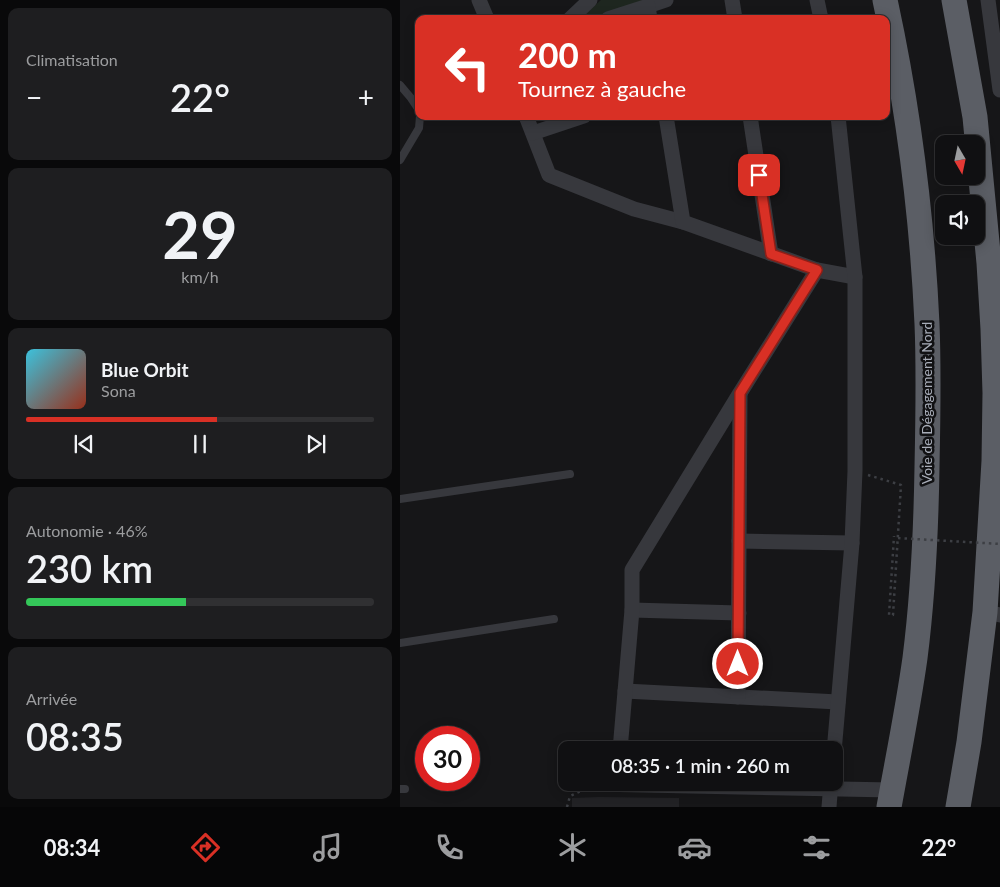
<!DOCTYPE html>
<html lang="fr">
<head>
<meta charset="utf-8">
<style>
	body { margin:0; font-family:Lato,sans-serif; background:#1e1e20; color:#f1f3f6; height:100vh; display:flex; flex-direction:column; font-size:19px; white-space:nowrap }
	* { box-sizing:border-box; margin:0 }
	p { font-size:16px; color:#9c9d9f }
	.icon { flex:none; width:28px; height:28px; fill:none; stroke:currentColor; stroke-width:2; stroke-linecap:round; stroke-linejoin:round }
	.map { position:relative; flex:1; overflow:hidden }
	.panel { display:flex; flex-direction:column; gap:8px; padding:8px; background:#09090a; width:400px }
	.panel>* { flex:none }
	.hud { position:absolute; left:15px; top:15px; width:475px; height:105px; border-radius:10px; box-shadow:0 2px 12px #0003,0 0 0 1px #303032; background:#d93025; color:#fff; overflow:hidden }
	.needle { width:32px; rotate:171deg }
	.buttons { position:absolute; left:535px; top:135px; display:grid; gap:10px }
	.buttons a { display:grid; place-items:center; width:50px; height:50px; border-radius:10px; background:#101012; box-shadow:0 2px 12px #0003,0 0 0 1px #303032; font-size:25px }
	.speed { position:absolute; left:15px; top:726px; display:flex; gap:10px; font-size:25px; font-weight:700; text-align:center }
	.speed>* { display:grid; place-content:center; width:65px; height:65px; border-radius:50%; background:#101012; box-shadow:0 2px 12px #0003,0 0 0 1px #303032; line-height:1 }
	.speed .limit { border:8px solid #d22; background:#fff; color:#111 }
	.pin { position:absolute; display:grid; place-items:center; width:42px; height:42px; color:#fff; margin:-21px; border-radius:10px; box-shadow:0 2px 8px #0006 }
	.me { position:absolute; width:55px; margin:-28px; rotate:0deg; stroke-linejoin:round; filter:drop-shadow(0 0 4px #0008) }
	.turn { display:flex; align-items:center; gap:18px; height:105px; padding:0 20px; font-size:22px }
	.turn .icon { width:65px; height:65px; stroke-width:2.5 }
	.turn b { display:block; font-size:35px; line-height:42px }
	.big { font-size:38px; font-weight:600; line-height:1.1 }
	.panel .tile { flex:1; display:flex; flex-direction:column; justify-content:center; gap:8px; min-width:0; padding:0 18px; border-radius:10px; background:#1e1e20 }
	.panel .dial { align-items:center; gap:0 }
	.dial b { font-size:65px; line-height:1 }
	.song { display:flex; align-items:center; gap:15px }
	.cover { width:60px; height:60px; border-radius:8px; background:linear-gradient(135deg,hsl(190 70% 55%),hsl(10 70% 35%)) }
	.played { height:5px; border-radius:2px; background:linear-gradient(90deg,#d93025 55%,#303032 55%) }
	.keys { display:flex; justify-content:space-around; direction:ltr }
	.heat { display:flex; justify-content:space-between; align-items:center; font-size:28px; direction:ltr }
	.charge { height:8px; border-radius:4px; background:linear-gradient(90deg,#34c759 46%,#303032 0) }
	.trip { position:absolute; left:158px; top:741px; width:285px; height:50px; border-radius:10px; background:#101012; box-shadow:0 2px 12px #0003,0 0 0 1px #303032; font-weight:600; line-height:50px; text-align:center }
	.tabs { display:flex; height:80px; justify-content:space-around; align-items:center; background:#060607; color:#9c9d9f }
	.tabs .icon { width:35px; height:35px }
	.tabs .active { color:#d93025 }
	.tabs b { font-size:22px; color:#f1f3f6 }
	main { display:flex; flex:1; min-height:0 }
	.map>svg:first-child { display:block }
</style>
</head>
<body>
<main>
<section class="panel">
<div class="tile"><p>Climatisation</p>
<div class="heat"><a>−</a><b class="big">22°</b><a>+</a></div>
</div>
<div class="tile dial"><b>29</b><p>km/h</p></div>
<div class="tile">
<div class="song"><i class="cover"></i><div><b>Blue Orbit</b><p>Sona</p></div></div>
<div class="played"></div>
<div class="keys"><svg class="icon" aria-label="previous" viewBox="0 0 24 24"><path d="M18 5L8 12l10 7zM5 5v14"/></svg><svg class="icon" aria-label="pause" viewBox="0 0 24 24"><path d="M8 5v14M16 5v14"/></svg><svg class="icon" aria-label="next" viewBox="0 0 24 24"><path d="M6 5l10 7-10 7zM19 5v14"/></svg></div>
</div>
<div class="tile"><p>Autonomie · 46%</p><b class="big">230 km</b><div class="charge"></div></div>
<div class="tile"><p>Arrivée</p><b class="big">08:35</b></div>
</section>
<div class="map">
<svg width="600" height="807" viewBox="0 0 600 807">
	<rect width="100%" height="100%" fill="#161618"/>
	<!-- built -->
	<polygon fill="#222225" points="199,797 279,798 279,807 172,807 172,798"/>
	<!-- green -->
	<polygon fill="#1e261f" points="201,0 244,0 189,19 180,19"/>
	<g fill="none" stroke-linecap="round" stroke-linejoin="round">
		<!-- path -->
		<g stroke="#3d3f44" stroke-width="2.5" stroke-dasharray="2.5 4" stroke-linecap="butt">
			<polyline points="468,475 501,485 493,615 489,615 494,536"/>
			<polyline points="167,807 170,796 181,791"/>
		</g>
		<!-- service -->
		<g stroke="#37383d" stroke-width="8">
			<polyline points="0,85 11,98 19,110"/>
			<polyline points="0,160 19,128 20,116"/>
			<polyline points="0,499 170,474"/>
			<polyline points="0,643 154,619"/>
			<polyline points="0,789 5,789"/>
		</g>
		<!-- minor -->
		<g stroke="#37383d" stroke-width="15">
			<polyline points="79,0 87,19"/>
			<polyline points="332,0 335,19"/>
			<polyline points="417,0 421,19"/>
			<polyline points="588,0 600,90"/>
			<polyline points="248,6 266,0"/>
			<polyline points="170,19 190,0"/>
			<polyline points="208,19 248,6 250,19"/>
			<polyline points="126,116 149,175 234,209 283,222"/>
			<polyline points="266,116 283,222 417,270 455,277"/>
			<polyline points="350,116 371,254"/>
			<polyline points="133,133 184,116"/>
			<polyline points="339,541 452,543"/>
			<polyline points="232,610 339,613"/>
			<polyline points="585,612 600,615"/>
			<polyline points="225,691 438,702"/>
			<polyline points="338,697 340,394"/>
			<polyline points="220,750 232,610 232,570 340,393 417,270"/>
			<polyline points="434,752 452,543 455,471 455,277 438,116"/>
			<polyline points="194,784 492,790"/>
			<polyline points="429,807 431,782"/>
		</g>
		<!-- trunk -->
		<g stroke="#5b5e65" stroke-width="25">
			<path d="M485 0C508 106 522 215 527 324 529 371 528 419 527 467 526 530 523 595 515 658 508 708 498 757 489 807"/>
			<polyline points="554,0 575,117 589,263 593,329 595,393 594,461 585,612 569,742 558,807"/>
		</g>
		<!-- path-bridge -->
		<polyline stroke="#3d3f44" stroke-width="2.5" stroke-dasharray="2.5 4" stroke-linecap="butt" points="498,538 600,544"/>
	</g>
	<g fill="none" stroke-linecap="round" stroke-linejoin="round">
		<defs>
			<polyline id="route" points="338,664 340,393 417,270 371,254 359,175"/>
		</defs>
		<!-- route casing -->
		<use href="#route" stroke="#8d1f18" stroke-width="12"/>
		<!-- route -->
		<use href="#route" stroke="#d93025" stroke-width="9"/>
	</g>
	<g text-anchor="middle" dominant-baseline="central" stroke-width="5" stroke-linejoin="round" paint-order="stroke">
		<!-- street labels -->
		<g font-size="14" fill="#a8adb8" stroke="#111113">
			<text transform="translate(526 403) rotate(-90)">Voie de Dégagement Nord</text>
		</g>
	</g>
</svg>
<div class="buttons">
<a><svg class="needle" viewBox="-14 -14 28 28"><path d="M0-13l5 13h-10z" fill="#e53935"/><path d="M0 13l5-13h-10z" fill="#9c9d9f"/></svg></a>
<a><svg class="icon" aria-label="sound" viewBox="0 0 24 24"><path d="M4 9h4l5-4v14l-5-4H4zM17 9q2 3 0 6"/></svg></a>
</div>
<div class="speed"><div class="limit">30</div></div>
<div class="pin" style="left:359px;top:175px;background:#d93025"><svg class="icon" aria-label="arrive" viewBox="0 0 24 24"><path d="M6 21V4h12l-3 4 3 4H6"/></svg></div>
<svg class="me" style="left:338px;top:664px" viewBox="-20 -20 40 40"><circle r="17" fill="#d93025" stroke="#fff" stroke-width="3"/><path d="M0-11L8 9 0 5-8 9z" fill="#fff"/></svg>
<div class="trip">08:35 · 1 min · 260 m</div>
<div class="hud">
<div class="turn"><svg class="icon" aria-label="left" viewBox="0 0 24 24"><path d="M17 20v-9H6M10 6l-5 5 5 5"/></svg><div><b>200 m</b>Tournez à gauche</div></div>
</div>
</div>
</main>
<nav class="tabs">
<b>08:34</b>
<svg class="icon active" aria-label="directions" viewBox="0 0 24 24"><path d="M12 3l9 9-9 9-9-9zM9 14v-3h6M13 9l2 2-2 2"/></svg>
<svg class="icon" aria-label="music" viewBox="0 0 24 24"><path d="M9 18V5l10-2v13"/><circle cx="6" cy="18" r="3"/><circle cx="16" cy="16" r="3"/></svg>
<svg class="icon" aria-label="phone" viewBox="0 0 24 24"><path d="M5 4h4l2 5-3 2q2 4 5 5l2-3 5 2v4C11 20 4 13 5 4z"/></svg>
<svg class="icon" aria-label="climate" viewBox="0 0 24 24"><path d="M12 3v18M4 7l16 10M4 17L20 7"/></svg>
<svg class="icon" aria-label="car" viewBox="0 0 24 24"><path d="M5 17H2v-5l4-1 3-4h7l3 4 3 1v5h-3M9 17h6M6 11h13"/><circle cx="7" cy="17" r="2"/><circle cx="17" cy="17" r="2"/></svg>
<svg class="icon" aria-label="filters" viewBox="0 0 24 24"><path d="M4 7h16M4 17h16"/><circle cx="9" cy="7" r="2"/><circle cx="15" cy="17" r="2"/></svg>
<b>22°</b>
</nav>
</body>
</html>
